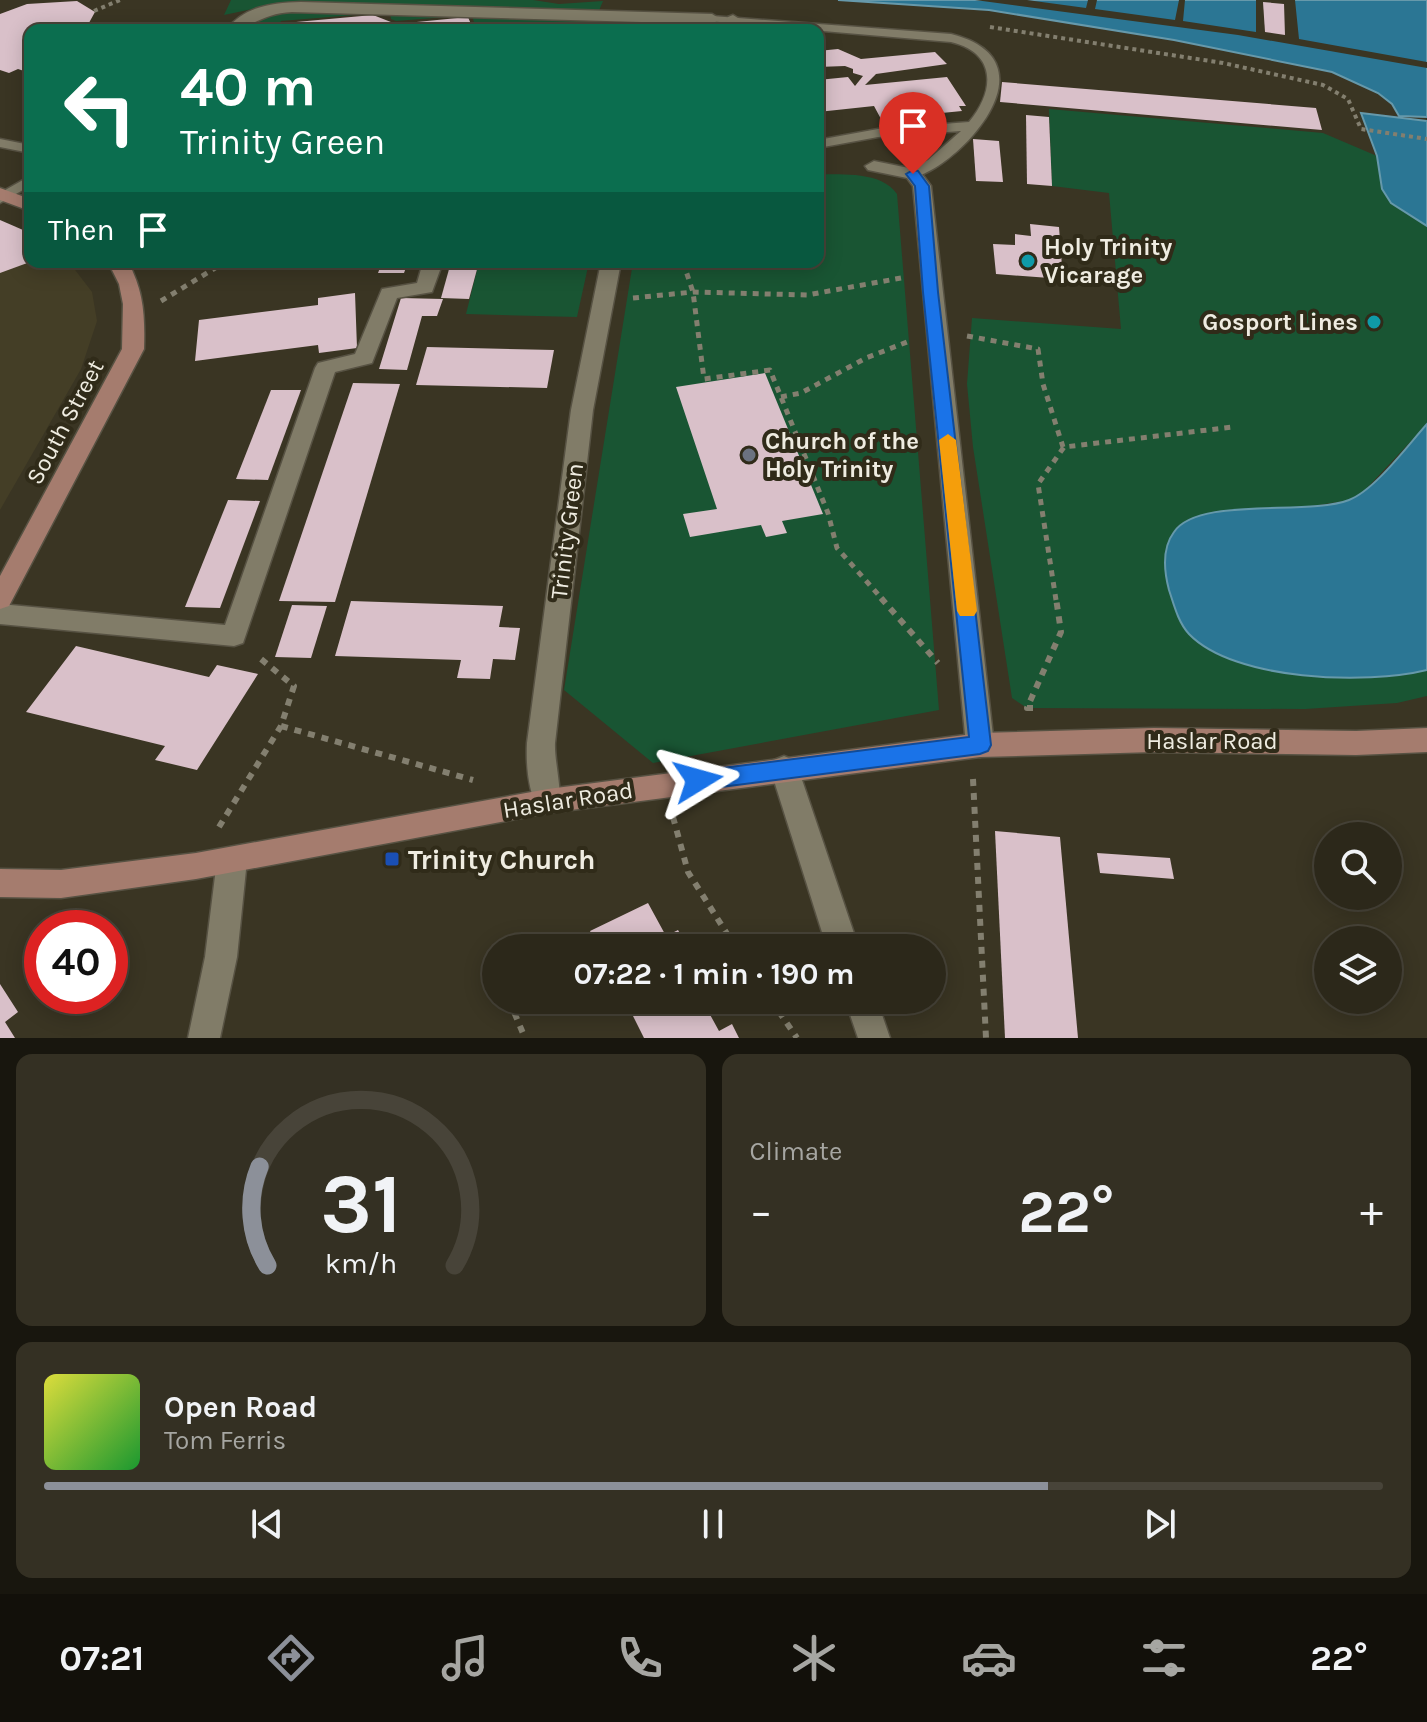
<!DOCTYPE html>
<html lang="en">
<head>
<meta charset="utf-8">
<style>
	body { margin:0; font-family:Karla,sans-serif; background:#343023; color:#f1f3f6; height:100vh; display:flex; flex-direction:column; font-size:30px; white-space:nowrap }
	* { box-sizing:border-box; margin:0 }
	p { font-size:26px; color:#a6a6a2 }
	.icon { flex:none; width:44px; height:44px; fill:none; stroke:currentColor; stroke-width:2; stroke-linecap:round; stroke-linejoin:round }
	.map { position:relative; height:1038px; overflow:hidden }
	.side { display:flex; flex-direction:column; gap:16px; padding:16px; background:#18160e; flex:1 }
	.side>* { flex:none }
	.hud { position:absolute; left:24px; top:24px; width:800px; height:244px; border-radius:16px; box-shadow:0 4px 20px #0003,0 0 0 2px #484439; background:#0b6e4f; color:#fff; overflow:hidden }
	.fabs { position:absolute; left:1314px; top:822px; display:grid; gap:16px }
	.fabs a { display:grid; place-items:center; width:88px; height:88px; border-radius:50%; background:#2c281a; box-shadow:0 4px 20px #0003,0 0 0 2px #484439; font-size:40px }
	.speed { position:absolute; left:24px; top:910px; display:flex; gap:16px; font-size:40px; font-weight:700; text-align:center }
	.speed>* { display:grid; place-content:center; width:104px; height:104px; border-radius:50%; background:#2c281a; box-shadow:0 4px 20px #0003,0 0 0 2px #484439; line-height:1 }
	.speed .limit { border:12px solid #d22; background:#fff; color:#111 }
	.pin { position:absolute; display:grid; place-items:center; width:68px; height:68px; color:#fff; margin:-82px -34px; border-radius:50% 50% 50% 0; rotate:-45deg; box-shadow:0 0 8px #0007 }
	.pin .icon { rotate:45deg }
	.me { position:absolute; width:88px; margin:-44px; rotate:82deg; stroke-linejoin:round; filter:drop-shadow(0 0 6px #0008) }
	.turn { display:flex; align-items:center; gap:28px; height:168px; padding:0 24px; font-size:36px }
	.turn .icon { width:104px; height:104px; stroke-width:2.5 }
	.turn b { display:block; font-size:56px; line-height:68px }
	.then { display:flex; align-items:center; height:76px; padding:0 24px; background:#0003; gap:16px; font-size:30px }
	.big { font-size:60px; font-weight:700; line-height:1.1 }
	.side .card { flex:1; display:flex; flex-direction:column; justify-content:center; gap:12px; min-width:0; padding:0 28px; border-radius:16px; background:#343023 }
	.side .dial { align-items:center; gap:0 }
	.dial svg { height:208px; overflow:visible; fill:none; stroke:#484439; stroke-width:7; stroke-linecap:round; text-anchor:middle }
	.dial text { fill:#f1f3f6; stroke:none }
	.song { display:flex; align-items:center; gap:24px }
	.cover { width:96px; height:96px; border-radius:12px; background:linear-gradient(135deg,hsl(60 70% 55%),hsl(130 70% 35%)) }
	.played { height:8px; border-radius:4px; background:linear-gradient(90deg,#8c9099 75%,#484439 75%) }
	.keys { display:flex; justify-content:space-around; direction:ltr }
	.heat { display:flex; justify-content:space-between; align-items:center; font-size:44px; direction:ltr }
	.side .tiles { flex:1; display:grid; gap:16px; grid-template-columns:1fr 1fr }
	.card:last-child { grid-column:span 2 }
	.trip { position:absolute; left:482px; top:934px; width:464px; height:80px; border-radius:40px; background:#2c281a; box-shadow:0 4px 20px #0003,0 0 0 2px #484439; font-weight:700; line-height:80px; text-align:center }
	.menu { display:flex; height:128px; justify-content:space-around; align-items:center; background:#12100a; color:#a6a6a2 }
	.menu .icon { width:56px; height:56px }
	.menu .on { color:#8c9099 }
	.menu b { font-size:36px; color:#f1f3f6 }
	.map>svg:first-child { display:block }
</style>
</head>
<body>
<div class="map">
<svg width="1427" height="1038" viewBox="0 0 1427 1038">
	<rect width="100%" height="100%" fill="#3a3523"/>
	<!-- built -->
	<polygon fill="#443e26" points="0,230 30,262 69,262 92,292 97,321 81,369 0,510"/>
	<!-- green -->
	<g fill="#195533">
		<polygon points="231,0 533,0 559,4 603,1 598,13 712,22 716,30 476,30 472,15 396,21 391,19 390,12 281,21 278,30 245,30 271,5 224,15"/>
		<path d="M1049 109 1323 133 1377 156C1382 200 1389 204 1427 226V424L1365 490 1350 500 1306 507 1240 510 1174 531 1166 549 1165 574 1258 667 1316 675 1369 677 1405 675 1427 670V696L1397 703 1305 709 1027 708 1012 698 973 447 967 384 972 318 1121 329 1109 193 1052 186Z"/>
		<path d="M818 174C843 175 881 171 897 194L939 710 653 763 564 690 633 262H818Z"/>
		<polygon points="479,262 589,262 577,317 466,314"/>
	</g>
	<!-- water -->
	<g fill="#2b7694" stroke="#6699ab" stroke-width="2">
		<polygon points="838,0 1427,0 1427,117 1399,116 1392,104 1378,93 1332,72 1174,40 989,10"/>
		<polygon points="1361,113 1427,121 1427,226 1391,203 1382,189 1377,156"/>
		<path d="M1427 424V670C1367 685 1234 681 1189 634 1178 622 1174 605 1169 590 1164 571 1162 548 1174 532 1198 496 1307 516 1349 500 1375 490 1408 445 1427 424Z"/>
	</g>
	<!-- pier -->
	<polygon fill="#3a3523" points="975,0 1027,0 1086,8 1088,0 1097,0 1095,9 1175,20 1179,0 1185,0 1183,21 1256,32 1256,0 1295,0 1299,39 1427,62 1427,68 1238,35"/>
	<!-- building -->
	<g fill="#d9c0c9">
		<polygon points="77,1 95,12 85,30 30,30 30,73 18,69 9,73 0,70 0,14 27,4"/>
		<polygon points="1263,2 1284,4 1285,35 1265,32"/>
		<polygon points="373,15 396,24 468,17 473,29 283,30 285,23"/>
		<polygon points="838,49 861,59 935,52 947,64 876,74 865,85 947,77 966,106 959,106 962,111 881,119 874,106 818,112 818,80 848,77 855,86 863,76 853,73 853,69 845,66 818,67 818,51"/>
		<polygon points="1002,82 1316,108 1322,130 1000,102"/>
		<polygon points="1026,115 1049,117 1052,186 1027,184"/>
		<polygon points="973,139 999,141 1003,182 976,181"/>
		<polygon points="0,220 30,233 30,262 0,273"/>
		<polygon points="1030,224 1059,227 1063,279 996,274 993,244 1015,245 1015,234 1031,236"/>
		<polygon points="382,262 408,262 404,273 378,273"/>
		<polygon points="451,262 479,262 469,299 441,298"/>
		<polygon points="355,293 357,348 319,353 318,345 195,361 199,320 318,305 318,298"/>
		<polygon points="401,298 443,299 437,316 422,316 407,370 379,369"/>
		<polygon points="427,347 554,350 547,388 416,385"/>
		<polygon points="765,373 823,514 782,521 787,533 766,537 761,525 690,537 683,514 717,509 676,387"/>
		<polygon points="353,383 400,384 335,602 279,601"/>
		<polygon points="271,390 301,390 268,480 236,479"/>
		<polygon points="228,500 260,501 220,608 185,607"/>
		<polygon points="351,601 503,606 499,627 520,628 515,660 493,659 490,679 457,678 461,660 335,656"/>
		<polygon points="292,605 327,606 311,658 275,657"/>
		<polygon points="76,646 209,677 217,665 258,674 197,770 155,760 165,746 26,712"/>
		<polygon points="995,831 1060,837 1078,1038 1005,1038"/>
		<polygon points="1097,853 1170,858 1174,879 1100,873"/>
		<polygon points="648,903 666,936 678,930 688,948 598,948 590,931"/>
		<polygon points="0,984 18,1012 5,1022 15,1038 0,1038"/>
		<polygon points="625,1000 702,1000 719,1031 732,1024 739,1038 644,1038"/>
	</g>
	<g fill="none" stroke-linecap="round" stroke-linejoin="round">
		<defs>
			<g id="lane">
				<path d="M712 16 951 34C1067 63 942 182 908 177V171L928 160 961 131 878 137 818 148V140L878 129 969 122C995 91 997 53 951 42L708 21V17Z"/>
				<polygon points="0,139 30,145 30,153 0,147"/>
				<polygon points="30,176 30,186 0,203 0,193"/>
			</g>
			<g id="street">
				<path d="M301 2 712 14 720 19 712 24 292 12C262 13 250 30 226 30 245 6 272 3 301 2Z"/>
				<polygon points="733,15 741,20 738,30 722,30 728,17"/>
				<polygon points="874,161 919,170 931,186 994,745 990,753 980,757 970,753 966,745 913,186 907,178 868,170 865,166"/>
				<polygon points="423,262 443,262 432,292 397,298 372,363 335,372 243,643 234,646 0,624 0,604 225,625 315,368 318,363 355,354 382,289 417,283"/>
				<path d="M601 262H621L593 410 555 743C554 761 564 798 558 810L548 813 538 810C528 789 526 766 527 743L571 410Z"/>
				<polygon points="784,756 794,760 798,768 859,948 827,948 770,768 774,760"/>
				<polygon points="232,847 243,851 247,860 237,957 220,1038 188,1038 205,957 217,860 221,851"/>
				<polygon points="845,1000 877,1000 890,1038 858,1038"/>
			</g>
			<g id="secondary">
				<polygon points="0,188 30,199 30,211 0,200"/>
				<path d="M108 262H128C144 291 145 317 144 349L9 606 0 609V576L122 349 123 304 119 284Z"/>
				<polygon points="1154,728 1356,731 1427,728 1427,752 1356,755 1154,752 980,757 548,813 196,879 61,898 0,897 0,869 61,870 196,853 548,789 980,733"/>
			</g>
		</defs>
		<!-- lane casing -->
		<use href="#lane" stroke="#575243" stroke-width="3"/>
		<!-- street casing -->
		<use href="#street" stroke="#575243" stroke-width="3"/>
		<!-- secondary casing -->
		<use href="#secondary" stroke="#575243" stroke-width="3"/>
		<!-- path-far2 -->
		<g stroke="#837f6f" stroke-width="4" stroke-dasharray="4 4" stroke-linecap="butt">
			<polyline points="94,11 120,0"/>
			<polyline points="990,27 1223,63 1323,85 1348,99 1361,129 1427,139"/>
		</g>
		<!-- path-far1 -->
		<g stroke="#837f6f" stroke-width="5" stroke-dasharray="6 6" stroke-linecap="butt">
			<polyline points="683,262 693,292 704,379 770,370 828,513 837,548 883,600"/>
			<polyline points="633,298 693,292 807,295 901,278"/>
			<polyline points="161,301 225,262"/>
			<polyline points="967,336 1038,349 1043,384 1063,447"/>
			<polyline points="781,397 801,393 866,358 907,342"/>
			<polyline points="1056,600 1038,484 1064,447 1233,427"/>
		</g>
		<!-- path -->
		<g stroke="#837f6f" stroke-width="6" stroke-dasharray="7 7" stroke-linecap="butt">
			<polyline points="881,598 938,663"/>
			<polyline points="1033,708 1027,708 1061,632 1056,598"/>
			<polyline points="281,726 473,780"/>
			<polyline points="973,779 986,1038"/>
			<polyline points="673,817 688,872 736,948"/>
			<polyline points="219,827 281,726 294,686 256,655"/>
			<polyline points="509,1000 525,1038"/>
			<polyline points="771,1000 797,1038"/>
		</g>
		<!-- lane -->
		<use href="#lane" fill="#817c68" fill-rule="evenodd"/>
		<!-- street -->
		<use href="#street" fill="#817c68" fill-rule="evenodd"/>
		<!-- secondary -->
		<use href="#secondary" fill="#a57c6e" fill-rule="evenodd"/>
	</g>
	<!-- route -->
	<polygon fill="#1a73e8" stroke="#114b97" stroke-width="2" points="913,170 918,171 929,186 938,292 991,745 988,751 980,754 698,790 691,787 687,780 691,774 698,771 969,737 923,292 915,186 906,174"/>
	<!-- slow -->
	<polygon fill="#f59e0b" points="948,434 956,440 977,611 974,616 960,616 957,611 939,440"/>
	<!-- markers -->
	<g fill="#0f9aa8" stroke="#302b19" stroke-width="3">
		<circle cx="1028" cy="261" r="8"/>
		<circle cx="1374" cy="322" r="8"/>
	</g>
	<circle fill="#6b7280" stroke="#302b19" stroke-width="3" cx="749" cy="455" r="8"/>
	<rect fill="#1a4fb4" stroke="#302b19" stroke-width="3" x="384" y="851" width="16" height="16" rx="4"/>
	<g text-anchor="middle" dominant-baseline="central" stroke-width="8" stroke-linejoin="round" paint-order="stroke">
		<!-- poi labels -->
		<g font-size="24" font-weight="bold" fill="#efece1" stroke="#302b19" text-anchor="start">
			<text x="1044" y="247">Holy Trinity<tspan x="1044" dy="28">Vicarage</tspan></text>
			<text x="1358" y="322" text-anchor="end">Gosport Lines</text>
			<text x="765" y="441">Church of the<tspan x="765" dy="28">Holy Trinity</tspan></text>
		</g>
		<!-- street labels -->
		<g font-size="24" fill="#efece1" stroke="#302b19">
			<text transform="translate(65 422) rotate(-62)">South Street</text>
			<text transform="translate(567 531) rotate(-83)">Trinity Green</text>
			<text x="1212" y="741">Haslar Road</text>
			<text transform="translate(568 800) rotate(-9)">Haslar Road</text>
		</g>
		<!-- near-poi labels -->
		<g font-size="28" font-weight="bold" fill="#efece1" stroke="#302b19" text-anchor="start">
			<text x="408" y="859">Trinity Church</text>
		</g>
	</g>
</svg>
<div class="fabs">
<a><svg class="icon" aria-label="search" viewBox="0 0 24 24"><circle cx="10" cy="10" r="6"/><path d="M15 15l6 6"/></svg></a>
<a><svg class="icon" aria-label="layers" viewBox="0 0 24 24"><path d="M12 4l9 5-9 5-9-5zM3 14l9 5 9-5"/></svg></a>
</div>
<div class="speed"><div class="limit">40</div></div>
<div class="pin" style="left:913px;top:174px;background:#d93025"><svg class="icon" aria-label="arrive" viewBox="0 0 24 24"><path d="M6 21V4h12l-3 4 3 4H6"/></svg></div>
<svg class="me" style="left:698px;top:780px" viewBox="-20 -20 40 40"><path d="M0-17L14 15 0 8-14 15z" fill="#1a73e8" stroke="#fff" stroke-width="4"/></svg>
<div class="trip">07:22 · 1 min · 190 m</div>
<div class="hud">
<div class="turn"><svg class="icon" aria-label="left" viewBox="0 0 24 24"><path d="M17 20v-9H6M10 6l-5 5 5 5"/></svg><div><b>40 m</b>Trinity Green</div></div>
<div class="then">Then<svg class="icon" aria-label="arrive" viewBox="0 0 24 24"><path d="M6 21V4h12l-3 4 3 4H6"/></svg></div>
</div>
</div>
<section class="side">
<div class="tiles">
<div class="card dial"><svg viewBox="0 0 100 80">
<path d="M14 69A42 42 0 1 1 86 69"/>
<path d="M14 69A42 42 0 0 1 11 31" stroke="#8c9099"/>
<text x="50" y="56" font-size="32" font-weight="700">31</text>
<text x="50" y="72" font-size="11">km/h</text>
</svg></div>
<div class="card"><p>Climate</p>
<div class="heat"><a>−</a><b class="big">22°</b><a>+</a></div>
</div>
<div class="card">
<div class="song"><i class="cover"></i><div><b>Open Road</b><p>Tom Ferris</p></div></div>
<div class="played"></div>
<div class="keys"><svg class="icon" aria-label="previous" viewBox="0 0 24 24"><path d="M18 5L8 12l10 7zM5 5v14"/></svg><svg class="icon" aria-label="pause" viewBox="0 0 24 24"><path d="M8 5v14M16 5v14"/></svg><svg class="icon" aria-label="next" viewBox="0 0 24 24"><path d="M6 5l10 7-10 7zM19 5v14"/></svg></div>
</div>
</div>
</section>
<nav class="menu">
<b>07:21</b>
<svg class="icon on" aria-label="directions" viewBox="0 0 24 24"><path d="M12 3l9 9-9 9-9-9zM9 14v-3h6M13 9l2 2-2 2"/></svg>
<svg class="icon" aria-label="music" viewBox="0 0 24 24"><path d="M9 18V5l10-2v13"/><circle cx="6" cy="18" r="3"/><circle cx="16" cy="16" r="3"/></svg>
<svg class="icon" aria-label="phone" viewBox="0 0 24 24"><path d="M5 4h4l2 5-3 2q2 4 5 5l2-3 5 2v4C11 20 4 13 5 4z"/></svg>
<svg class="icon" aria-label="climate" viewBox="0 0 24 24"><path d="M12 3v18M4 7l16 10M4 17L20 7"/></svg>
<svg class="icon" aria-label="car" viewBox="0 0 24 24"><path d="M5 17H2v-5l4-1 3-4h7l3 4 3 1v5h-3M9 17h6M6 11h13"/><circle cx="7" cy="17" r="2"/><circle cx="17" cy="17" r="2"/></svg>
<svg class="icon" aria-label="filters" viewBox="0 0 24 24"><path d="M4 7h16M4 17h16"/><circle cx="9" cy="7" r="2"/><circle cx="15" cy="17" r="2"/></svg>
<b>22°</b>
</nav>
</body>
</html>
